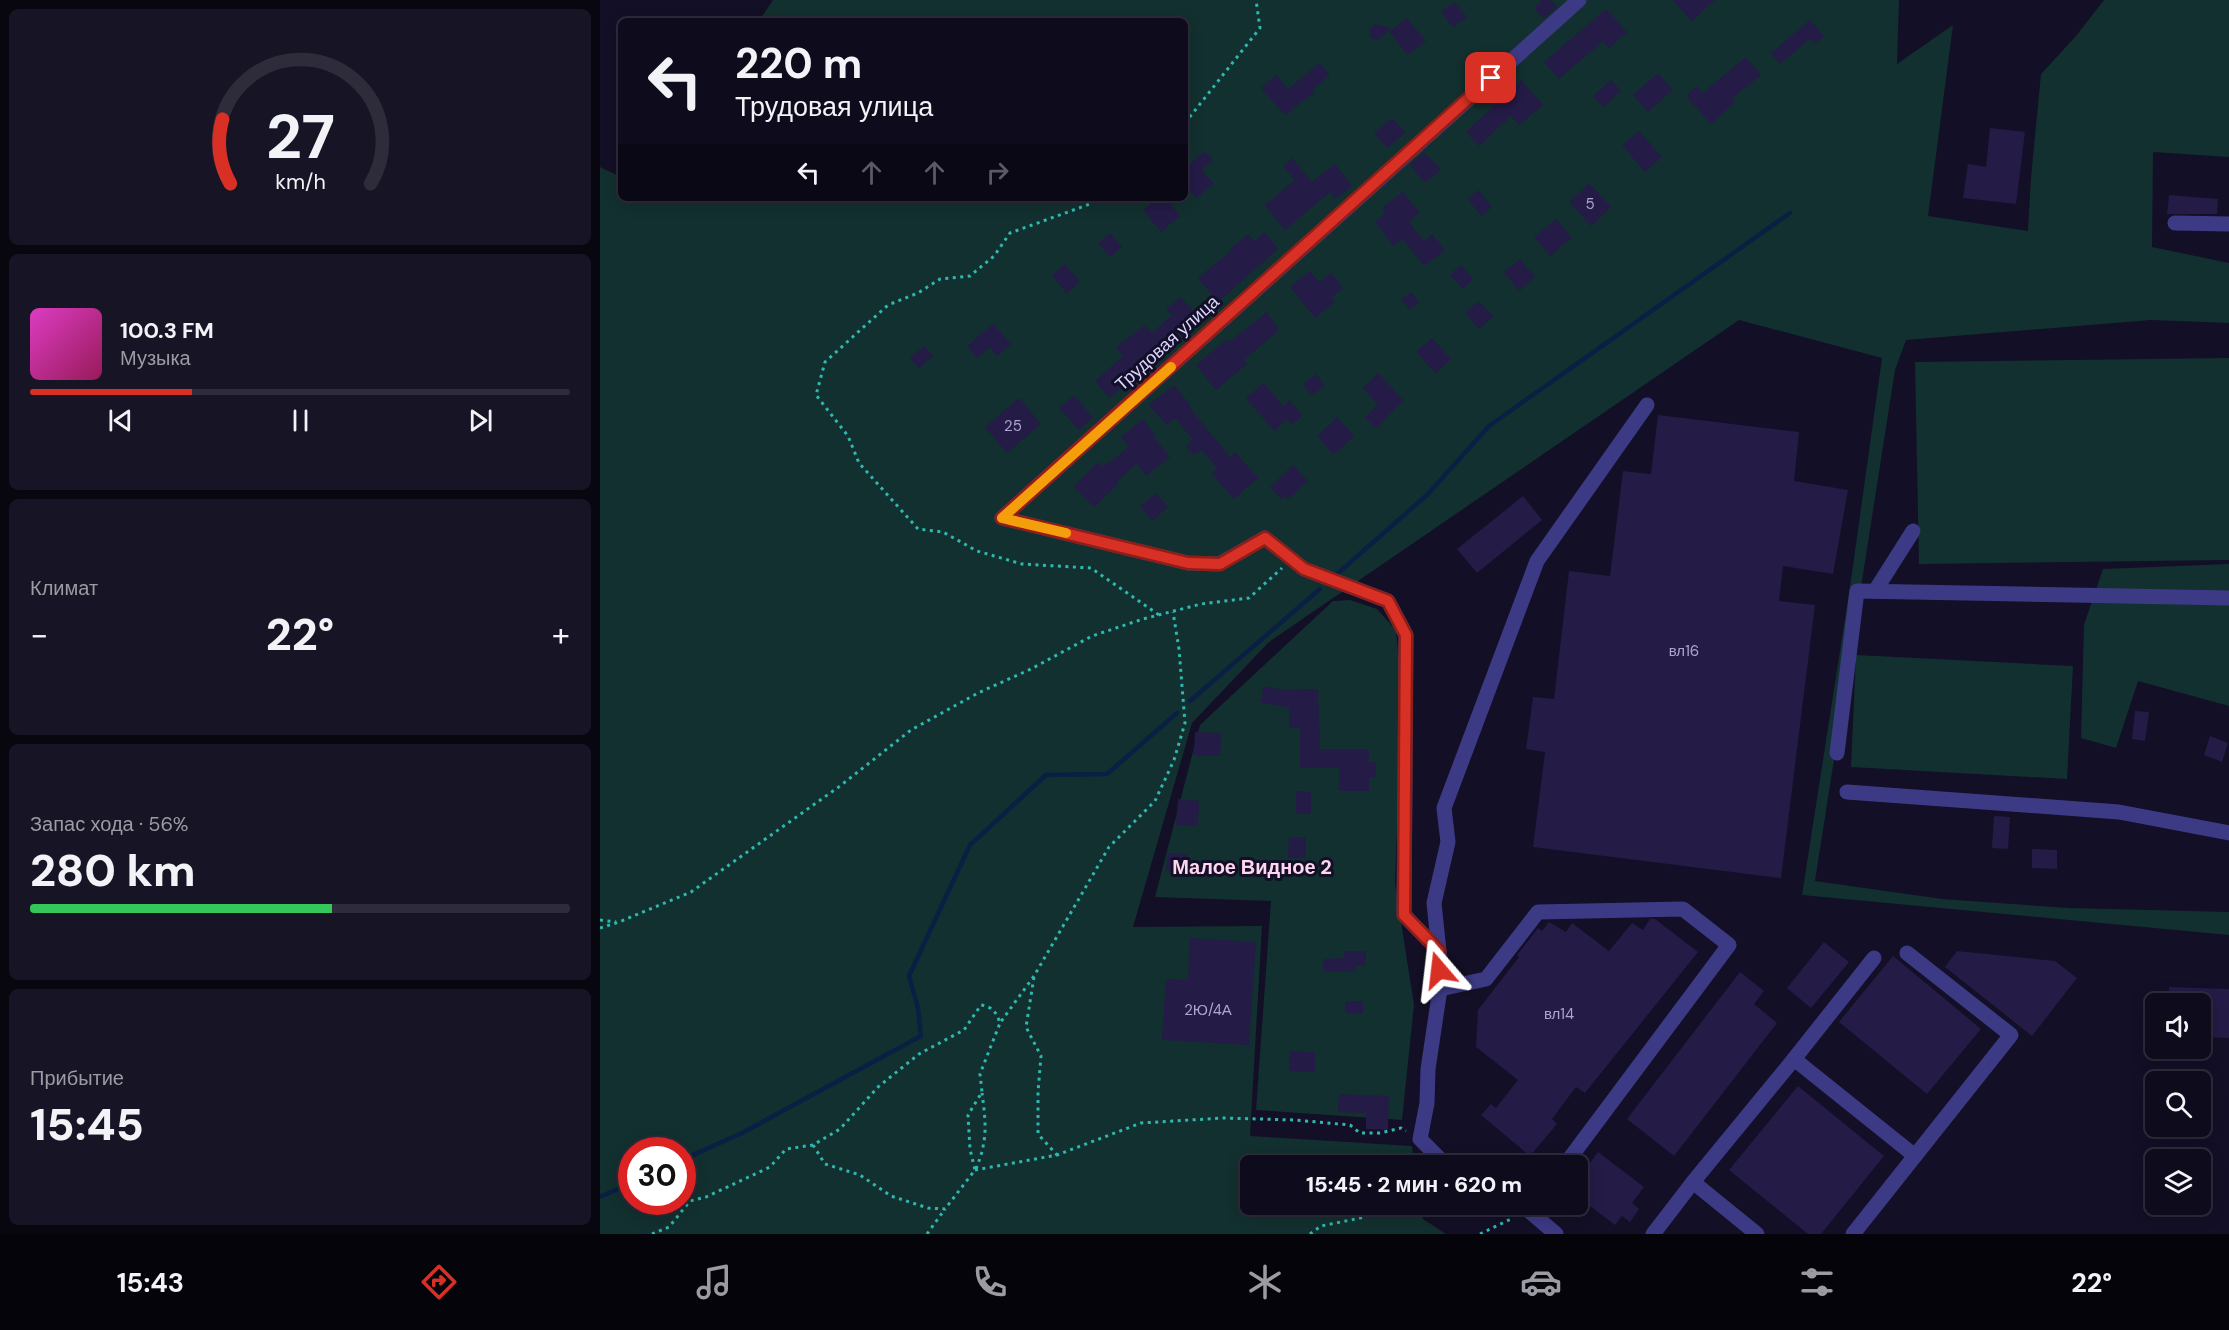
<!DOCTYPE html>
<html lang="ru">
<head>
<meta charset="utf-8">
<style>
	body { margin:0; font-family:"DM Sans",sans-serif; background:#171425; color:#f1f3f6; height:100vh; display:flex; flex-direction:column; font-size:22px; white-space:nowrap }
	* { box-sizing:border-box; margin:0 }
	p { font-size:20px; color:#9b9ba3 }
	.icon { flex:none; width:33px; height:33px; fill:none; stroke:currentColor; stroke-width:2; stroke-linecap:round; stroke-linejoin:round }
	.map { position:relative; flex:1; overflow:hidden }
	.details { display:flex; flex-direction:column; gap:9px; padding:9px; background:#08060f; width:600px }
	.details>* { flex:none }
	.top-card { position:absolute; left:18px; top:18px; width:570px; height:183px; border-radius:9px; box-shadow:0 3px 15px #0003,0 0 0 2px #2e2b3b; background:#0e0b1c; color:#f1f3f6; overflow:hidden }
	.tools { position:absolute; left:1545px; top:993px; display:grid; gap:12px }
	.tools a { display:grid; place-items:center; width:66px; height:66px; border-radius:9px; background:#0e0b1c; box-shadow:0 3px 15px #0003,0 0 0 2px #2e2b3b; font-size:30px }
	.speed { position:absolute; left:18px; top:1137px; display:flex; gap:12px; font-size:30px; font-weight:700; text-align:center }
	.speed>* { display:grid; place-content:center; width:78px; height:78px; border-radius:50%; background:#0e0b1c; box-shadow:0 3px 15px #0003,0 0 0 2px #2e2b3b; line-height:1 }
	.speed .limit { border:9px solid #d22; background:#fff; color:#111 }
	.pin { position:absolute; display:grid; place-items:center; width:51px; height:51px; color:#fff; margin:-26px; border-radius:12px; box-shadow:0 3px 9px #0006 }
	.me { position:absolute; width:66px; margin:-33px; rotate:343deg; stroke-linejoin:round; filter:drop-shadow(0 0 4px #0008) }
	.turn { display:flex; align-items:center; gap:21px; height:126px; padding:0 18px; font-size:27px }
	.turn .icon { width:78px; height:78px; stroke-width:2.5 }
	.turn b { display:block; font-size:42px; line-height:51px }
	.lanes { display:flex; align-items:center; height:57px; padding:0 18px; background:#0003; justify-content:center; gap:30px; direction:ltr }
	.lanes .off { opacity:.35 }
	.big { font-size:45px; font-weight:800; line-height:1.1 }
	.details .tile { flex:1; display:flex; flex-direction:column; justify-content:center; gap:9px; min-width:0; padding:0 21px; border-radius:9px; background:#171425 }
	.details .dial { align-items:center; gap:0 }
	.dial svg { height:156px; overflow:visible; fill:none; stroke:#2e2b3b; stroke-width:7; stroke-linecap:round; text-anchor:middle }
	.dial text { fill:#f1f3f6; stroke:none }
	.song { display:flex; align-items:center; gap:18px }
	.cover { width:72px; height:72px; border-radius:9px; background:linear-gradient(135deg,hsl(310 70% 55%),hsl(330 70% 35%)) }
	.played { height:6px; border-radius:3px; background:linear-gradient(90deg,#d93025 30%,#2e2b3b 30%) }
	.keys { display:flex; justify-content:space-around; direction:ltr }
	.heat { display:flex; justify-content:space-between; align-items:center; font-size:33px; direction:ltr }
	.charge { height:9px; border-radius:4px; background:linear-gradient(90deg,#34c759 56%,#2e2b3b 0) }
	.trip { position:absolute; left:640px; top:1155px; width:348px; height:60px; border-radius:9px; background:#0e0b1c; box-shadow:0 3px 15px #0003,0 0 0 2px #2e2b3b; font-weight:800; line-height:60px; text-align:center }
	.dock { display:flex; height:96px; justify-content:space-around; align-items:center; background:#06040b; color:#9b9ba3 }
	.dock .icon { width:42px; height:42px }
	.dock .current { color:#d93025 }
	.dock b { font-size:27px; color:#f1f3f6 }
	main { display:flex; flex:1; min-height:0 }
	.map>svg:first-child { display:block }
</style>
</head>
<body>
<main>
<section class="details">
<div class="tile dial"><svg viewBox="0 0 100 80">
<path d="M14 69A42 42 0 1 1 86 69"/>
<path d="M14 69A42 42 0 0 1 10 36" stroke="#d93025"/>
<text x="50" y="56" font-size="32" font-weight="700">27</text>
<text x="50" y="72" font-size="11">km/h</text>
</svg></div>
<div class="tile">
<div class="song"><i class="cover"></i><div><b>100.3 FM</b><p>Музыка</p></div></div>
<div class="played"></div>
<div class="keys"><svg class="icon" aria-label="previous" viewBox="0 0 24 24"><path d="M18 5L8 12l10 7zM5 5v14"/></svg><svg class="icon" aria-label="pause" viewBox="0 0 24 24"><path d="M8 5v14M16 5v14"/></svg><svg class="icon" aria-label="next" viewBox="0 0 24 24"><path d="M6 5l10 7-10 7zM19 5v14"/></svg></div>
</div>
<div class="tile"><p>Климат</p>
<div class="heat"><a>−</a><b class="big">22°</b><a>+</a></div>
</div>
<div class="tile"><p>Запас хода · 56%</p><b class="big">280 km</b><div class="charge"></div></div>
<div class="tile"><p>Прибытие</p><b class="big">15:45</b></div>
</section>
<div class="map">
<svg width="1629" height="1234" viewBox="0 0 1629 1234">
	<rect width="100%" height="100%" fill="#130f26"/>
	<!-- green -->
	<g fill="#12302f" fill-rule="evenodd">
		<path d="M173 0H1299L1297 64 1353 25 1328 216 1428 231 1431 178 1441 74 1476 36 1504 0H1629V157L1553 152 1552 247 1629 263V323L1551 320 1306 340 1295 370 1215 881 1342 899 1469 908 1629 912V935L1202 895 1251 580 1282 358 1139 320 669 642 592 723 533 927 662 926 650 1136 812 1146 814 1165 651 1166V1204L821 1205 823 1219 846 1234H0V167L21 177V198H585V21H159ZM32 1150H82V1202H32Z"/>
		<polygon points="1629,358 1629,560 1319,564 1315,362"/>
		<polygon points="1629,564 1629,706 1538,681 1516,748 1481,738 1484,625 1503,569"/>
		<polygon points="750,600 777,609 796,630 802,695 795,883 814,1005 802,1120 656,1110 671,901 555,897 600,725 733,601"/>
		<polygon points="1256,655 1473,666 1467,779 1251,767"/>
	</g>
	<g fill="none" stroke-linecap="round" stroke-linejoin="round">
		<!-- stream -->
		<g stroke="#0a1f44" stroke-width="4.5">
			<polyline points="737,574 827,495 889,426 1190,213"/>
			<polyline points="590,701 720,589"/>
			<polyline points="82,1160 142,1133 321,1036 318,1008 309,976 370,845 446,775 507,774 577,713"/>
			<polyline points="0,1197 32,1183"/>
		</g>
	</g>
	<!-- building -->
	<g fill="#241b47">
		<polygon points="942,0 951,0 957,7 943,19 934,8"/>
		<polygon points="1072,0 1115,0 1092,21"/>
		<polygon points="854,2 867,17 853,27 841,12"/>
		<polygon points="1006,9 1027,32 1009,48 1003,41 959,79 944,62"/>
		<polygon points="807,18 826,41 808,55 789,32"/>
		<polygon points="1210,20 1224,36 1214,44 1210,39 1180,64 1171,53"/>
		<polygon points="775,24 791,28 779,40 771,38 769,30"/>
		<polygon points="1146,57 1161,75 1132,99 1135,102 1111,124 1086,96 1097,86 1102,93"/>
		<polygon points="720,63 730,75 712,90 715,92 685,115 661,88 676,75 688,89"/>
		<polygon points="1058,73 1073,90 1048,112 1033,95"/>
		<polygon points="921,80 943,105 919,125 911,116 879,146 866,132"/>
		<polygon points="1011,80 1021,91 1003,107 993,96"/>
		<polygon points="792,118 805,133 787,148 774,133"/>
		<polygon points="1390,128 1425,132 1416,204 1363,198 1368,164 1386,167"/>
		<polygon points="1039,131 1062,157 1045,172 1022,145"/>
		<polygon points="605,151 613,160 602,170 614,184 596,198 585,184 585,168"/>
		<polygon points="824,152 841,169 825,183 810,165"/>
		<polygon points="692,158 712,182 735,164 752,186 735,199 730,192 685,230 665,205 695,180 683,166"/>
		<polygon points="989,183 1011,207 991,226 969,202"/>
		<polygon points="878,190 892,207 881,216 868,199"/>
		<polygon points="803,192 820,213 809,222 824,241 832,234 845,250 824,266 803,239 793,246 775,222 786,213 782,208"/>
		<polygon points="1569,195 1618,199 1617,214 1567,214"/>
		<polygon points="557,198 566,198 580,216 561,232 543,210"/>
		<polygon points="956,219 972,238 950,256 934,237"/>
		<polygon points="665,232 678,249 618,302 598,278 632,250 631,248 648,234 654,241"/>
		<polygon points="510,233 522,247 510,257 498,243"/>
		<polygon points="920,259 935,277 919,291 904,272"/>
		<polygon points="465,264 480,282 466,293 452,275"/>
		<polygon points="861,265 873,279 863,289 850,275"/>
		<polygon points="710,271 719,282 731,273 743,288 731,298 735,302 715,318 690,287"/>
		<polygon points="811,292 819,302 810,310 801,300"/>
		<polygon points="581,297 602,320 582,338 578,333 538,363 542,368 510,398 495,381 523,356 516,347 545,325 552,333 572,315 566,310"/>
		<polygon points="879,301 893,317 879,329 865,313"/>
		<polygon points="667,312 679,330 644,360 647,364 616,390 596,365 627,339 629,342"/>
		<polygon points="393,324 411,344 397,356 390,347 377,358 367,346"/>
		<polygon points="832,338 851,359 835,373 816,352"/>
		<polygon points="324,346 333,356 319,368 310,358"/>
		<polygon points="778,373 803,400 776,429 765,417 778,405 763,388"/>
		<polygon points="716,374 725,386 711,395 703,384"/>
		<polygon points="664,383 683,406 690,400 702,416 691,425 686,419 674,431 646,398"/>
		<polygon points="574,385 591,406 589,407 630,457 635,452 658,478 634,499 611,474 617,468 602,450 594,455 586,446 593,440 575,418 567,425 549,405"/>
		<polygon points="474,395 493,418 479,430 459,408"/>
		<polygon points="419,398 441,424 407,453 385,427"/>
		<polygon points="1058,415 1199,432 1194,481 1248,490 1233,574 1183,566 1179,601 1215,605 1181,878 933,847 945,752 926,749 933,697 954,699 969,571 1010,576 1023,471 1051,474"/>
		<polygon points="737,417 754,436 734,455 717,436"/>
		<polygon points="543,419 555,435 553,436 570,457 546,476 537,464 517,481 519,483 494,507 474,487 498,462 503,467 529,447 521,437"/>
		<polygon points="693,465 708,481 688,499 685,496 681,499 670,487"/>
		<polygon points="556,493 568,507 552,521 540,506"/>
		<polygon points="923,496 942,520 877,573 857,549"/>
		<polygon points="664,686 682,690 718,689 720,749 769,749 769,762 776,762 776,777 769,777 769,791 739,791 739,768 700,768 700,728 689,728 689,708 660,702"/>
		<polygon points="1535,711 1549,712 1545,741 1532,739"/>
		<polygon points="595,732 621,733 620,756 594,755"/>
		<polygon points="1610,736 1628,743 1622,762 1604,755"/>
		<polygon points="696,791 711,792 711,814 696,814"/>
		<polygon points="578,799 599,801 598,826 576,825"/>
		<polygon points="1394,816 1410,817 1408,849 1392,848"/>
		<polygon points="689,837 706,837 706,858 688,858"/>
		<polygon points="1432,849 1457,850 1457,869 1432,868"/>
		<polygon points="568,853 587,854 586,872 566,871"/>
		<polygon points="1050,919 1055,919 1098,952 985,1093 976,1087 952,1119 957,1124 930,1156 881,1115 891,1104 896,1108 918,1080 876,1047 878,1010 919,957 917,955 938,928 942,931 949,922 966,932 972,923 1009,951 1032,923 1043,930"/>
		<polygon points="590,938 656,942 649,1045 562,1040 566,979 588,980"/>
		<polygon points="1224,942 1249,962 1211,1008 1187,988"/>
		<polygon points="744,951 766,951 766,966 756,966 756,971 724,972 723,959 744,958"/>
		<polygon points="1357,951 1455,961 1477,978 1432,1036 1345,967"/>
		<polygon points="1293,956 1381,1029 1327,1094 1239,1022"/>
		<polygon points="1140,972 1164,991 1154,1004 1177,1023 1074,1156 1027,1119"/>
		<polygon points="1569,987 1629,989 1629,1038 1600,1037 1600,1004 1569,1004"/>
		<polygon points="745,1001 763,1001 763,1014 745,1013"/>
		<polygon points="690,1051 715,1052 715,1072 689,1071"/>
		<polygon points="1198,1086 1284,1156 1221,1234 1208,1234 1129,1170"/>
		<polygon points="739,1094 789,1096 788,1130 766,1129 766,1113 738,1112"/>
		<polygon points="998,1152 1044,1187 1032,1203 1039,1209 1030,1222 1022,1216 1015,1225 978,1197 978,1174 984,1166 986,1168"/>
	</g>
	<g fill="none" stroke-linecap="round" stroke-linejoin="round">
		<!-- path -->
		<g stroke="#2fb8b0" stroke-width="3" stroke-dasharray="3 4.5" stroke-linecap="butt">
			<polyline points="585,123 660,28 656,0"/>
			<polyline points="492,198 490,204 410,233 394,256 370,276 340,279 318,293 288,305 225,362 216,395 248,436 259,463 318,529 343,532 377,551 422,564 491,568 559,615"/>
			<polyline points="0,920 16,922"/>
			<polyline points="0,928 19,922 91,892 240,786 311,730 378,693 431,669 492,636 543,619 601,604 649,598 682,568"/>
			<polyline points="434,977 426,1027 441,1056 438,1092 438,1134 457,1155"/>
			<polyline points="213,1145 225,1164 260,1175 291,1196 328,1208 345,1209 375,1170 370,1149 368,1115 382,1092 380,1074 400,1023"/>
			<path d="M376 1169C388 1139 386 1124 382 1093"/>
			<polyline points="375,1170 457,1155 541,1123 623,1118 695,1120 750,1125 760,1133 780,1133 801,1128 806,1131"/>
			<path d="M52 1234 69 1227 90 1201 106 1197 170 1167 186 1149 213 1145 240 1129 278 1087 319 1054 364 1030 381 1005C393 1007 396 1012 400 1023L434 976 509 847 555 801 574 760 585 723 579 649 573 612"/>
			<polyline points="327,1234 345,1209"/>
			<polyline points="710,1234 721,1226 765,1217 779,1204"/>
			<polyline points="880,1234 913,1218"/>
		</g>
		<!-- minor -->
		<g stroke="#3d3a85" stroke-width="15">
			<polyline points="1575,223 1629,224"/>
			<polyline points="1275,591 1313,531"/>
			<polyline points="1237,753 1257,591 1629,598"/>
			<polyline points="1247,792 1519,812 1629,833"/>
			<polyline points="839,951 804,915 806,635 788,601 704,569 665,538 619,564 588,563 402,518 979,0"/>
			<polyline points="840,989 886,979 938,912 1083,909 1129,945 964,1166"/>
			<polyline points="1194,1059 1274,958"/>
			<polyline points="847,1166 820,1139 827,1103 828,1069 840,989 839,951 834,903 848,842 844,808 937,561 1047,405"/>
			<polyline points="1093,1182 1194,1059 1315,1156"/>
			<polyline points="921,1204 956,1234"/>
			<polyline points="1053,1234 1093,1182 1157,1234"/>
			<polyline points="1253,1234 1411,1035 1307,953"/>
		</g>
	</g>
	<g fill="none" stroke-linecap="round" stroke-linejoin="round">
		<defs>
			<polyline id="route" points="839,970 839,951 804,915 806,635 788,601 704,569 665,538 620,564 588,563 402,518 891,78"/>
		</defs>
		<!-- route casing -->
		<use href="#route" stroke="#8d1f18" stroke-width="15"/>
		<!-- route -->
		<use href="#route" stroke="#d93025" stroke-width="10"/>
		<!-- slow -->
		<polyline stroke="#f59e0b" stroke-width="10" points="466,533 402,518 571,367"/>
	</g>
	<g text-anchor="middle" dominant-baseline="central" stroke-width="6" stroke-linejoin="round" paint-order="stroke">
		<!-- number labels -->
		<g font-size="15" fill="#aca6d1">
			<text x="990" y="204">5</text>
			<text x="413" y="426">25</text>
			<text x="1084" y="651">вл16</text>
			<text x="608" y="1010">2Ю/4А</text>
			<text x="959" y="1014">вл14</text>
		</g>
		<!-- street labels -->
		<g font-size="18" fill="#d9d4ff" stroke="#130f26">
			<text transform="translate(567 343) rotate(-42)">Трудовая улица</text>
		</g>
		<!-- neighbourhood labels -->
		<g font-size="20" font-weight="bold" fill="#ffd6f0" stroke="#130f26">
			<text x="652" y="867">Малое Видное 2</text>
		</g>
	</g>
</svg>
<div class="tools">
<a><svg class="icon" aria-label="sound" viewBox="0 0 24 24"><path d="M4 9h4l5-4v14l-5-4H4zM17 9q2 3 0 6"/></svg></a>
<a><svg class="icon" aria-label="search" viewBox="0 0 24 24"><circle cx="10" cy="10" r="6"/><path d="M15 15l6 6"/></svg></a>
<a><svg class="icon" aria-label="layers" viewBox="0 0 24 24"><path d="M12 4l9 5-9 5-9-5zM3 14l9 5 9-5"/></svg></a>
</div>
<div class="speed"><div class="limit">30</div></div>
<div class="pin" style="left:891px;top:78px;background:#d93025"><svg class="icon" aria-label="arrive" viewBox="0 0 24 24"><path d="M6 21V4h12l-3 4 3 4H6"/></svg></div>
<svg class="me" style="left:839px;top:970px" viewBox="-20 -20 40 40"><path d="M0-17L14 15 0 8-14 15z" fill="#d93025" stroke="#fff" stroke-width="4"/></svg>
<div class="trip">15:45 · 2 мин · 620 m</div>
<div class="top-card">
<div class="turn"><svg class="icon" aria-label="left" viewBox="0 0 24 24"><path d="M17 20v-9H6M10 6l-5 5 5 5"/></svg><div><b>220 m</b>Трудовая улица</div></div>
<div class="lanes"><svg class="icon" aria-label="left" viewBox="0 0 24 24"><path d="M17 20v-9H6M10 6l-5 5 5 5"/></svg><svg class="icon off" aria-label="ahead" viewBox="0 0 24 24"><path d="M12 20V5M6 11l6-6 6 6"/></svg><svg class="icon off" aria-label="ahead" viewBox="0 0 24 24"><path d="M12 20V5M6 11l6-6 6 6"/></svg><svg class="icon off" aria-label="right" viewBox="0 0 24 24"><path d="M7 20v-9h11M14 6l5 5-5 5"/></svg></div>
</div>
</div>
</main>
<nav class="dock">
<b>15:43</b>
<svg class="icon current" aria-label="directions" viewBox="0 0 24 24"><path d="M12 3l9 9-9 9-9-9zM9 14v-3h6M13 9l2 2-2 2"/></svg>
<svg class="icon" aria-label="music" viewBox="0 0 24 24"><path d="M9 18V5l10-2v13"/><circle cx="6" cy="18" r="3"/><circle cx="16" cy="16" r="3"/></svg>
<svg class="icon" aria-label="phone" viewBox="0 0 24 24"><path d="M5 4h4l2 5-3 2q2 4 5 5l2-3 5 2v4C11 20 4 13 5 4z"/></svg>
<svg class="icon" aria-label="climate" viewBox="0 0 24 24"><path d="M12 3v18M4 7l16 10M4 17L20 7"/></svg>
<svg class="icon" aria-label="car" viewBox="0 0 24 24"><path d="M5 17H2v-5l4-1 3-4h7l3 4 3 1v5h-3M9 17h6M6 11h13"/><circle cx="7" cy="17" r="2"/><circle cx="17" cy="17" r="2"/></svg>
<svg class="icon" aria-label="filters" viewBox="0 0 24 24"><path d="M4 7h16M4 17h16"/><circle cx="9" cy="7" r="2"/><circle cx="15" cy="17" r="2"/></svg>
<b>22°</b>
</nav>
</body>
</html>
